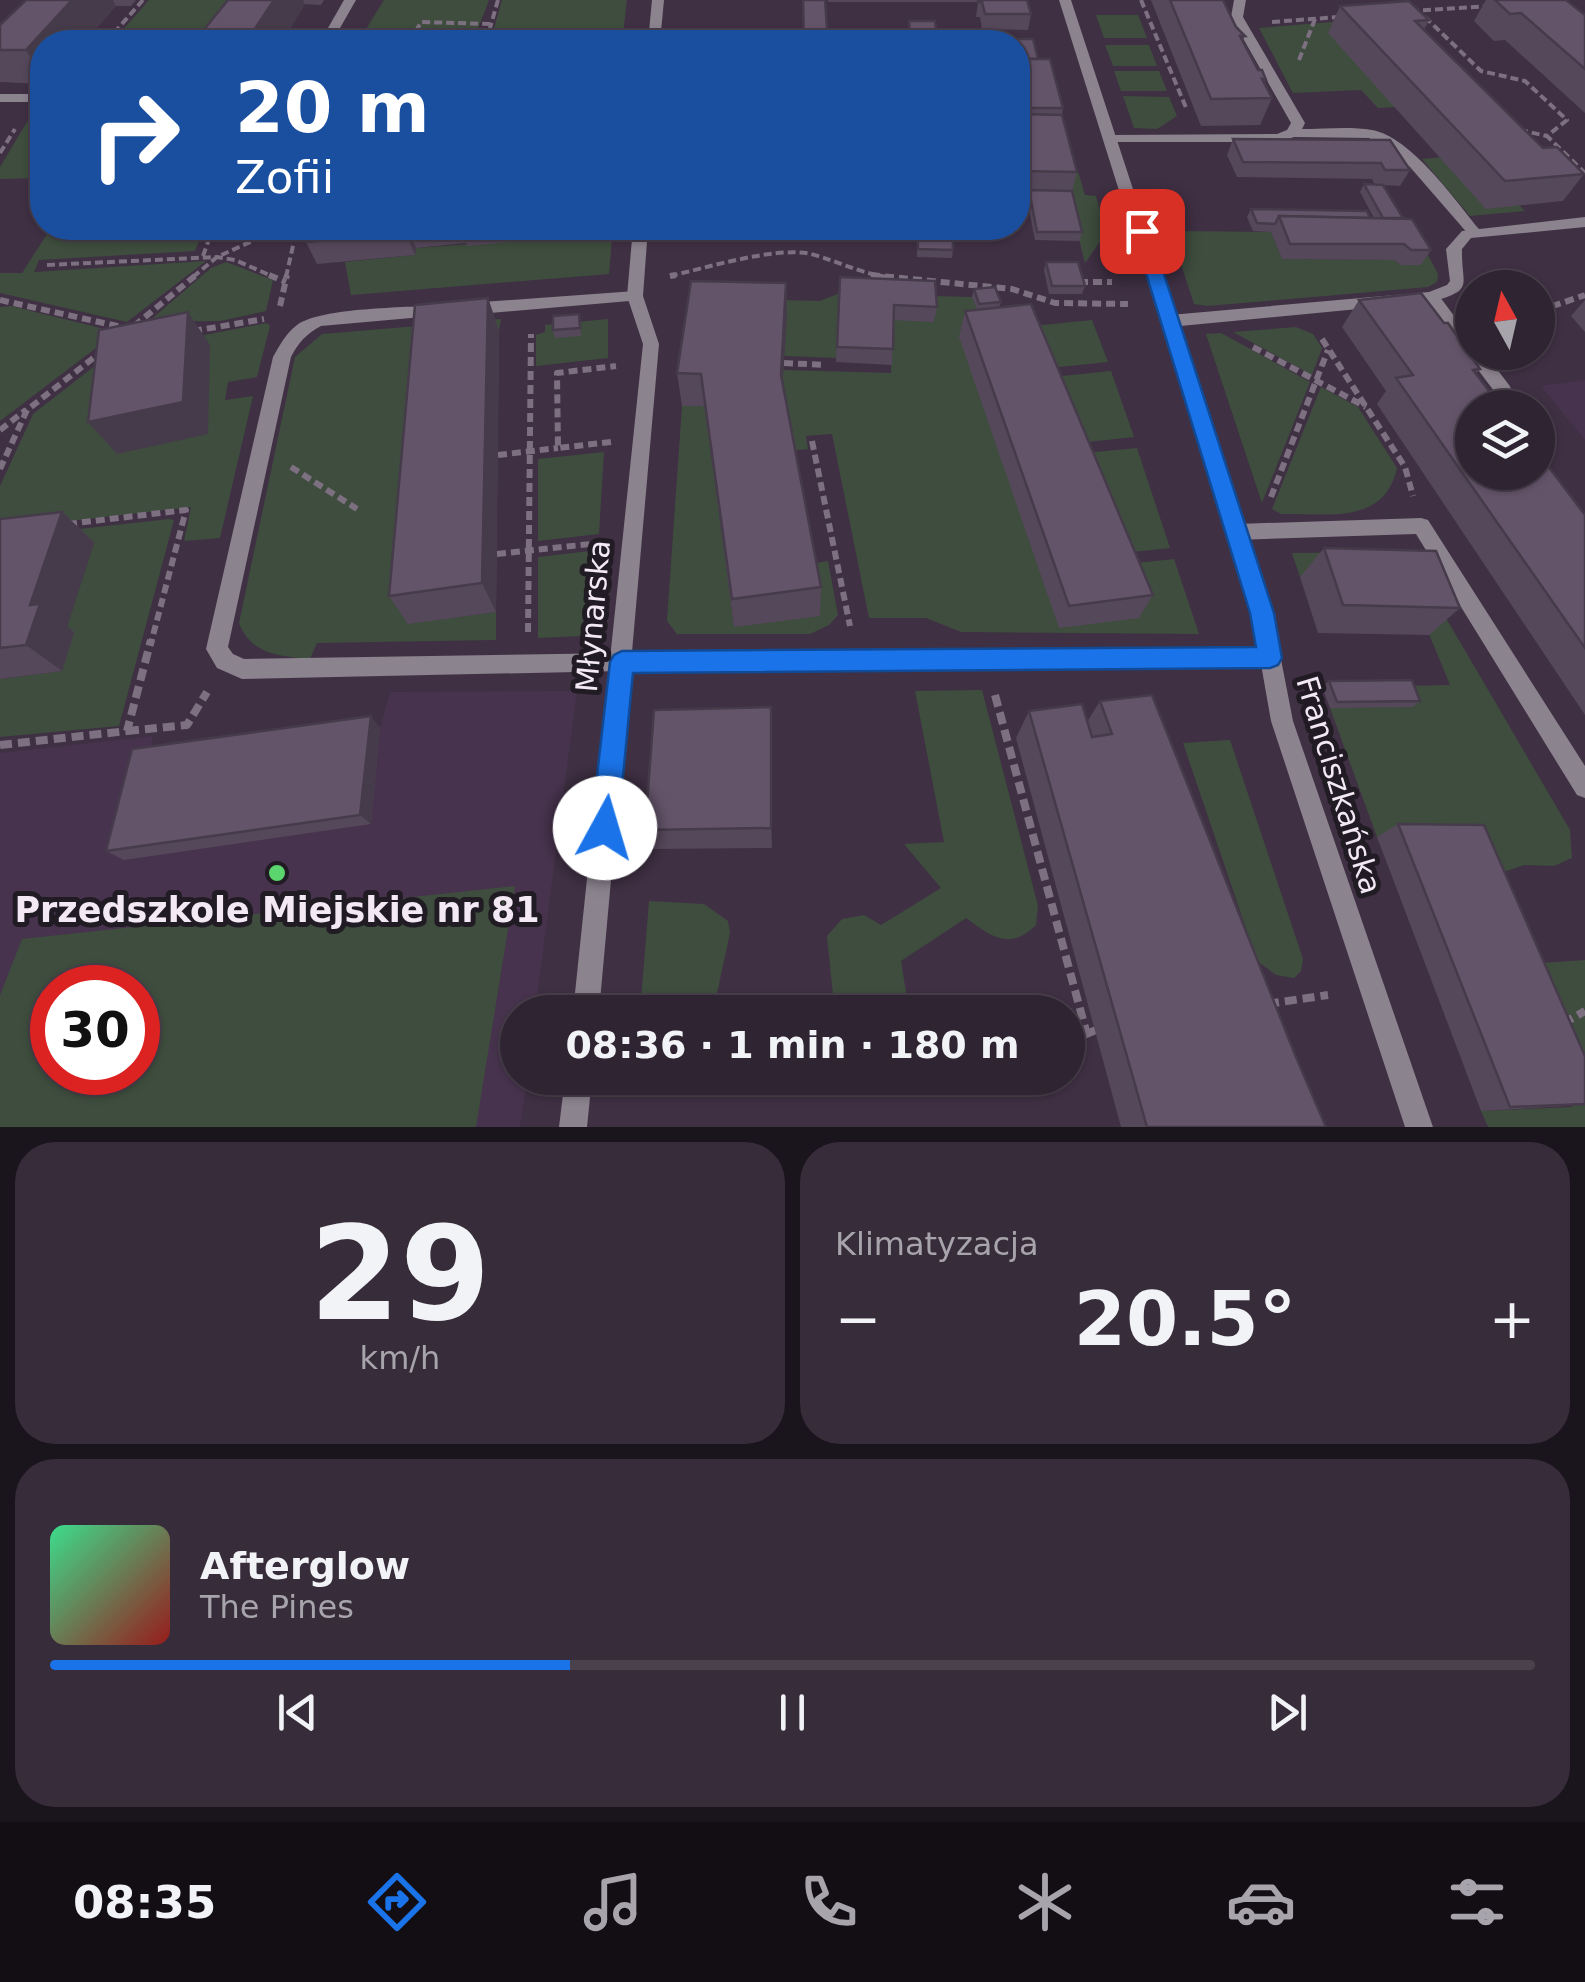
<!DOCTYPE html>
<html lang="pl">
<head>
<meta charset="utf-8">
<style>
	body { margin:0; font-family:"DejaVu Sans",sans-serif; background:#372c3a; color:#f1f3f6; height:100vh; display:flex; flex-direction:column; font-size:38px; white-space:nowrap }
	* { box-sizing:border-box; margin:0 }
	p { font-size:32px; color:#a7a4ac }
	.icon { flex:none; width:55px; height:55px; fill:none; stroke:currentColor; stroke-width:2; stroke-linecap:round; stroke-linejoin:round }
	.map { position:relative; height:1127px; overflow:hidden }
	.sheet { display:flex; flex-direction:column; gap:15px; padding:15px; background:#1a141c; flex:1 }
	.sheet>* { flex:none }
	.guide { position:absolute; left:30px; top:30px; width:1000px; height:210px; border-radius:40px; box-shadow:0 2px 8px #0004,0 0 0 2px #4a414d; background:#1a4fa0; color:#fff; overflow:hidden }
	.needle { width:65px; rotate:352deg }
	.fabs { position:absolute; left:1455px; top:270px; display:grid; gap:20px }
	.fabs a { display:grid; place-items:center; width:100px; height:100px; border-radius:50%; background:#2f2432; box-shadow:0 2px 8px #0004,0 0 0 2px #4a414d; font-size:50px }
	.speed { position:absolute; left:30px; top:965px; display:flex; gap:20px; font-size:50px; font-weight:700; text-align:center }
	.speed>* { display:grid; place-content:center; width:130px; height:130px; border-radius:50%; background:#2f2432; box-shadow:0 2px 8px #0004,0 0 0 2px #4a414d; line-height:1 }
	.speed .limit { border:15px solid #d22; background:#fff; color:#111 }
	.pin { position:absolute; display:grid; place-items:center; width:85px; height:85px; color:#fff; margin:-42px; border-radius:20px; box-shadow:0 5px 15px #0006 }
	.me { position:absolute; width:110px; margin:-55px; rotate:6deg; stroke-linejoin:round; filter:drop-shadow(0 0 8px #0008) }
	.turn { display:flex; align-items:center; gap:35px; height:210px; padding:0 40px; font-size:45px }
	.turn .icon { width:130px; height:130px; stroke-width:2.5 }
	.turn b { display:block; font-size:70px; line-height:85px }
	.big { font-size:75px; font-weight:700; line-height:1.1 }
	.sheet .tile { flex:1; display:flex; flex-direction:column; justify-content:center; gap:15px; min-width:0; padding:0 35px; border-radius:40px; background:#372c3a }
	.sheet .dial { align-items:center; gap:0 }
	.dial b { font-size:130px; line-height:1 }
	.song { display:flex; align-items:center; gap:30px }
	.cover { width:120px; height:120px; border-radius:15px; background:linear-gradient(135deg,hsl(150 70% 55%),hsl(0 70% 35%)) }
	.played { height:10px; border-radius:5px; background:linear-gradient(90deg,#1a73e8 35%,#4a414d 35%) }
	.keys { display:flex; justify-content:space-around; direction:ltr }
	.heat { display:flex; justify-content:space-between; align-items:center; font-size:55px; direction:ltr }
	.sheet .tiles { flex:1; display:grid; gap:15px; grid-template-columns:1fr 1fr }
	.tile:last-child { grid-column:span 2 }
	.trip { position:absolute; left:500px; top:995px; width:585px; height:100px; border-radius:50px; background:#2f2432; box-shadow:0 2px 8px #0004,0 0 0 2px #4a414d; font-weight:700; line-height:100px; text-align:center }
	.dock { display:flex; height:160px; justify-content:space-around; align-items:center; background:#130e14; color:#a7a4ac }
	.dock .icon { width:70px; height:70px }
	.dock .selected { color:#1a73e8 }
	.dock b { font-size:45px; color:#f1f3f6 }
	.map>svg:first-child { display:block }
</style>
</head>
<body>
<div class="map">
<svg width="1585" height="1127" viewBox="0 0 1585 1127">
	<rect width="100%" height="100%" fill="#3f3043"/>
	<!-- built -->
	<g fill="#47334d" fill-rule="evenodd">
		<polygon points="1585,380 1585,440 1541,386"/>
		<path d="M577 691 535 1012H518V1078H527L520 1127H0V753L153 736 148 758 380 728 390 692ZM52 988H138V1072H52Z"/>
	</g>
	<!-- green -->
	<g fill="#3e4d3e" fill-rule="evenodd">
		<polygon points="149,0 263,0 231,42 112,42"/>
		<polygon points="384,0 489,0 473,42 358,42"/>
		<polygon points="502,0 627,0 622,42 490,42"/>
		<polygon points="1096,15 1138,15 1147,38 1104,38"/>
		<polygon points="1382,18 1397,107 1378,108 1361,90 1293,93 1259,28"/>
		<polygon points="1105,45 1149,45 1157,66 1113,66"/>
		<polygon points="1114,71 1159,71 1167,91 1121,91"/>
		<polygon points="1123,96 1169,97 1177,116 1157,129 1134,128"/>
		<polygon points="30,117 42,117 42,178 0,179 0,167"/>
		<polygon points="1057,151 1072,151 1085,195 1096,196 1106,233 1085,263"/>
		<polygon points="1443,157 1519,205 1525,211 1470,216 1422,159"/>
		<polygon points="1157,190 1164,191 1178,231 1271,232 1282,259 1394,260 1401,265 1414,229 1438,274 1437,282 1428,287 1208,306 1194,304"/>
		<polygon points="51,228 204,228 195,251 39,260 34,272 206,261 127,322 0,293 0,273 22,273"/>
		<polygon points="577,228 613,228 609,274 351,295 345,262 415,255 416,248 577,236"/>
		<polygon points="226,262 273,280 266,311 220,321 148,322 211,268"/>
		<polygon points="840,293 837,358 784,356 786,316 697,298 820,301"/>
		<polygon points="933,296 972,297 1118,565 1174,559 1199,634 961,632 926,618 869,618 832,434 806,436 808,449 789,451 781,408 783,370 891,373 892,320"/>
		<polygon points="11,306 117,332 0,421 0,307"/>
		<path d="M501 319 499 331 429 339 409 623 496 612V640L317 643 310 659C281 656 251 655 239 623L295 357 322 334Z"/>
		<polygon points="608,319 608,358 536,366 536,335 545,332 545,325"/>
		<polygon points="1092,320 1108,362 1040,369 1023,327"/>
		<polygon points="267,323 270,326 257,377 228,382 225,400 253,396 220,538 184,541 191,507 0,529 0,486 33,414 133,336 189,338"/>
		<polygon points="1296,327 1313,334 1322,348 1312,375 1233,332"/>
		<polygon points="1221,333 1310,382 1262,503 1206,334"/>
		<polygon points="1111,371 1134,437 1070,444 1043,378"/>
		<path d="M1321 387 1358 407 1397 468C1384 526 1327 513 1281 514L1272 509Z"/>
		<polygon points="682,406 705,406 734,626 810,564 828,561 838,615 829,625 810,634 677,634 667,621"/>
		<polygon points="1137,448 1170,548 1114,554 1074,454"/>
		<polygon points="604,452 599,534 538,541 538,459"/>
		<polygon points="169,519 174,520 119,726 0,737 0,679 62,671 74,632 65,633 94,543 61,531"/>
		<polygon points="598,550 590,614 581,636 538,638 538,557"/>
		<polygon points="1395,552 1422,577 1570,830 1572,858 1554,866 1524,865 1478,881 1460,839 1377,837 1330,708 1405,686 1450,685 1407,580 1300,577 1292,553"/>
		<path d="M982 690 1038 906 1036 925C1009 951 992 937 966 918L901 961 906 992 897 1012H842L834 1005 827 936 842 919 864 915 881 925 941 888 904 844 944 842 915 691Z"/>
		<polygon points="1230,740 1303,959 1301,971 1294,978 1276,975 1257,961 1183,743"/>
		<path d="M515 886 476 1127H0V995L22 939ZM52 988H138V1072H52Z"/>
		<polygon points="649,901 704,904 728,921 730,933 713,1012 640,1012"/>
		<polygon points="1585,960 1585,1127 1488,1127 1481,1111 1572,1107 1515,965"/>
		<polygon points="635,1078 699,1078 697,1089 651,1096 634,1093"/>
	</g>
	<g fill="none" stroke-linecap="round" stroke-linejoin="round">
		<!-- path-far2 -->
		<g stroke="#7d7081" stroke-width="4" stroke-dasharray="8 4" stroke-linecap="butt">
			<polyline points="1141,0 1187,110"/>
			<polyline points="1411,11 1489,6"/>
			<polyline points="1425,17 1481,71 1525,81 1567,120 1547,136 1585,173"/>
			<polyline points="1272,22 1339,17"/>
			<polyline points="106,42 143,0"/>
			<polyline points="410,42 421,22 491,24"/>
			<polyline points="486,42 498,0"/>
			<polyline points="1299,60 1315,19"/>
			<polyline points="1520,130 1547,136"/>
			<polyline points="0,153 15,129"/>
			<polyline points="203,256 213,228"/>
			<polyline points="47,265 217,257 235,260 274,277"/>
			<path d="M670 276C706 268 776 246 811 254 837 261 857 272 886 277"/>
			<polyline points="193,277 217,257 281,228"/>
			<polyline points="286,277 297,228"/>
		</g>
		<!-- path-far1 -->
		<g stroke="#7d7081" stroke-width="6" stroke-dasharray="9 5" stroke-linecap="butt">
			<polyline points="269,275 286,282"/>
			<polyline points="871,275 1012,289 1055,303 1128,304"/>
			<polyline points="670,276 676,275"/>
			<polyline points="1079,282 1112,282"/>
			<polyline points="0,300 126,328"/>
			<polyline points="1538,304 1553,306 1585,295"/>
			<polyline points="280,306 287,275"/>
			<polyline points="134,326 196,275"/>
			<polyline points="193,331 264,319"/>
			<polyline points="1322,339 1405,467 1413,496"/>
			<polyline points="1253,347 1366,407"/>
			<polyline points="784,363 826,365"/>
			<polyline points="0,430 26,410"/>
			<polyline points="812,441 850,626"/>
			<polyline points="611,442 558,448 557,373 616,366"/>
			<polyline points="498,455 558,448"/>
			<polyline points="291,467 357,509"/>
			<polyline points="0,469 27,410 101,352"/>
			<polyline points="1271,497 1328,350"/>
			<polyline points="68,524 186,510 151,643"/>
			<polyline points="497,554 600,543"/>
			<polyline points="528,632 531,334"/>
		</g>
		<!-- path -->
		<g stroke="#7d7081" stroke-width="8" stroke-dasharray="12 6" stroke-linecap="butt">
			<polyline points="995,695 1086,1031"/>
			<polyline points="127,731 187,725 207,692"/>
			<polyline points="0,745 127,731 151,640"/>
			<polyline points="1267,1004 1328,995"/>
			<polyline points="1562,1024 1585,1011"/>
			<polyline points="1068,1042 1096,1030"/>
		</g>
		<!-- service -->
		<g fill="#8b838e" fill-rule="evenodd">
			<polygon points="344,0 356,0 332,42 320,42"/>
			<path d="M1234 0H1246L1243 17 1305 123 1302 129C1324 129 1350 126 1372 130 1411 137 1455 200 1479 229V235H1469L1410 167 1369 138 1294 137 1279 142H1106L1104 139 1111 135 1277 134 1287 130 1291 123 1231 17Z"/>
			<rect x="0" y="94" width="42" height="8"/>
			<polygon points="635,291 643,296 641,300 468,315 460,309 468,303"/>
			<polygon points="1431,292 1437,293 1472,340 1472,352 1484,352 1509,385 1512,390 1509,395 1497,395 1423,297"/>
			<path d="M439 305 445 307V315L321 326C306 334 298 343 291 357L228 647 233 654 244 659 622 653 630 655 633 662 630 669 622 671 242 679 217 668 206 649 273 357C280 345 286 333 297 325 322 307 406 308 439 305Z"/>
			<polygon points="1421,518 1428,520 1585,766 1585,798 1577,795 1416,534 1236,540 1229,538 1226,532 1229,526 1236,524"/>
		</g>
		<!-- minor -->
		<g fill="#8b838e" fill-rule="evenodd">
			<polygon points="652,0 664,0 660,42 648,42"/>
			<path d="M1585 217V227L1471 238 1462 249C1461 287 1476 289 1431 302L1170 327 1162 321 1170 315 1429 292 1447 285 1450 281 1446 249 1462 231Z"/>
			<polygon points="633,228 648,228 643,296 659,344 632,652 1270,649 1278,651 1281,658 1278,665 1270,667 630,671 599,1012 573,1012 643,344 627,296"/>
			<polygon points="565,1078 592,1078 587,1127 559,1127"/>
		</g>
		<!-- tertiary -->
		<polygon fill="#8b838e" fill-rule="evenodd" points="1059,0 1071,0 1272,613 1293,721 1433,1127 1405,1127 1271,721 1252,613"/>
	</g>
	<!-- wall -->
	<g fill="#56485b">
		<polygon points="26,0 136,0 131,6 116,6 84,42 42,42 42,84 0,82 0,25"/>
		<polygon points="228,0 324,0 321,5"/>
		<polygon points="828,0 1027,0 1031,14 1028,30 982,29 980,17 976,17 978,2 828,2"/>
		<polygon points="1151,0 1223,0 1236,27 1245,36 1243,41 1258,70 1266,80 1264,84 1272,98 1260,125 1201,126"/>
		<polygon points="1486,0 1566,0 1585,15 1585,113 1505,40 1494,41 1474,21"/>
		<polygon points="1340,6 1429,20 1424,30 1543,148 1584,174 1563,201 1486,209 1328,33"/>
		<polygon points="909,21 937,36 936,42 909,42"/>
		<polygon points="977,39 1033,39 1038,59 1050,59 1063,108 1062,115 1077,172 1072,191 1082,232 1079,241 1035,240 1027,198 1018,198 1018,42 977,42"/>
		<polygon points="1233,139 1390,140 1410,170 1400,186 1384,185 1403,218 1431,250 1421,265 1401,265 1394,260 1282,259 1271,232 1253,231 1247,217 1251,209 1374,218 1360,192 1364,184 1375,185 1372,179 1237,177 1227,155"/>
		<polygon points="309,228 577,228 577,236 467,246 466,243 416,248 415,255 317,264 306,242"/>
		<polygon points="917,233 953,250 952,258 917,257"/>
		<polygon points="1046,262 1085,286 1082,294 1049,294 1044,270"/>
		<polygon points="840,277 937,307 934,322 893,320 892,365 836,362"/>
		<polygon points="786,283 787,316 782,385 821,587 820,616 734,627 705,406 682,406 677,373"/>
		<polygon points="974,289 1001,302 999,307 1153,595 1139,618 1059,628 959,337 965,311 977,309 972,297"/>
		<polygon points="488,298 499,331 496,612 408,624 389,596"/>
		<polygon points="1359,300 1480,369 1476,374 1585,515 1585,715 1377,404 1386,391 1342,327"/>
		<polygon points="1585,300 1585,332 1571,316"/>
		<polygon points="579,314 581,336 555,338 553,330"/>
		<polygon points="62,512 94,542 67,626 74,632 62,671 0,679 0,519"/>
		<polygon points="1324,548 1460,608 1429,635 1318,633 1300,577"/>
		<polygon points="1329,681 1420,701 1413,707 1330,708 1322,687"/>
		<polygon points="1100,701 1296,1057 1326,1127 1121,1127 1016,738 1029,711 1087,722"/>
		<polygon points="380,728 371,824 124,860 106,851"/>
		<polygon points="772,732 772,848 653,849 645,830"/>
		<polygon points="1398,824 1585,1056 1585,1105 1481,1111 1377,837"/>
	</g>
	<!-- shaded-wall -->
	<g fill="#463b4a">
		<polygon points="72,0 113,0 116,6 84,42 42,42 42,76 26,50"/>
		<polygon points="274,0 303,0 305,5 282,42 246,42"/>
		<polygon points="407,228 419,228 413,240 416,248 415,255 406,233"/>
		<polygon points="786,283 787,316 781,408 781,375"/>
		<polygon points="488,298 499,331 496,612 482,583"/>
		<polygon points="188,312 210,345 208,434 117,454 88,422"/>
		<polygon points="62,512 94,542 67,626 74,632 62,671 26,645 30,605"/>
		<polygon points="771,707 772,732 772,848 771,828"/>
		<polygon points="371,716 380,728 371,824 360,815"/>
	</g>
	<!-- building -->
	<g fill="#64546a" stroke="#463b4a" stroke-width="2.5">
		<polygon points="26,0 72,0 26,50 0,50 0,25"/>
		<polygon points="228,0 274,0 246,42 194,42"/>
		<polygon points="803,0 825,0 828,42 804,42"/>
		<polygon points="978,0 1027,0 1031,14 985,14 982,2 978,2"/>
		<polygon points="1170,0 1223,0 1236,27 1245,36 1240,36 1258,70 1262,70 1266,80 1262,79 1272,98 1211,99"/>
		<polygon points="1495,0 1566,0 1585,15 1585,69 1521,13 1510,14"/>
		<polygon points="1409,1 1429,20 1415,21 1543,148 1557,147 1584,174 1505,181 1340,6"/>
		<polygon points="909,21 935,21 937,36 910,35"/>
		<polygon points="977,39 1033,39 1038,59 1018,59 1018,42 978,42"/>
		<polygon points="1018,59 1050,59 1063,108 1018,108"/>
		<polygon points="1018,114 1062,115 1077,172 1018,171"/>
		<polygon points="1233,139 1390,140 1410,170 1385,170 1381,163 1243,162"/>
		<polygon points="1364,184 1383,185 1403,218 1383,218"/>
		<polygon points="1029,190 1072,191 1082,232 1037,232"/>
		<polygon points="1251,209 1367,211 1370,218 1279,216 1275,224 1257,223"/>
		<polygon points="1279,216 1412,219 1431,250 1411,250 1404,244 1290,244"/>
		<polygon points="309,228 407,228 406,233 306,242"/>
		<polygon points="414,228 461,228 463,235 413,240"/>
		<polygon points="461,228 491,228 461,230"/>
		<polygon points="917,233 953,235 953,250 918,249"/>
		<polygon points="1046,262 1078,262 1085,286 1052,286"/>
		<polygon points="840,277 935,281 937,307 894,305 893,349 837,347"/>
		<polygon points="691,281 786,283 781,375 821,587 732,599 701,374 677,373"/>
		<polygon points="995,287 1001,302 979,304 974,289"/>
		<polygon points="1421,293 1444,323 1448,323 1480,369 1473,370 1502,408 1472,408 1472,472 1538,472 1538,453 1585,515 1585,648 1396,378 1413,375 1359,300"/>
		<polygon points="488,298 482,583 389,596 415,305"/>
		<polygon points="1031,304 1153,595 1069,606 965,311"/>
		<polygon points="188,312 183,402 88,422 99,330"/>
		<polygon points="579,314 580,328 553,330 553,316"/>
		<polygon points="62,512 30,605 40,604 26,645 0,648 0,519"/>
		<polygon points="1324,548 1436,551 1460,608 1343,605"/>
		<polygon points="1412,680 1420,701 1337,702 1329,681"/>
		<polygon points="1152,695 1296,1057 1326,1127 1147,1127 1029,711 1082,704 1092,737 1112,734 1100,701"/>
		<polygon points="771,707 771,828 645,830 654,710"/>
		<polygon points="371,716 360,815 106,851 132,749"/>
		<polygon points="1398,824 1484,825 1585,1056 1585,1104 1510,1107"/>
	</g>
	<!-- route -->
	<polygon fill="#1a73e8" stroke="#114b97" stroke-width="2.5" points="1142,225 1150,231 1274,613 1282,658 1278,665 1270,668 633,673 618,828 614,838 605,842 595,838 591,828 610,662 614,655 622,651 1256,647 1250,613 1133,231"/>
	<!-- markers -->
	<circle fill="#5bd56d" stroke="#211b24" stroke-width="4" cx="277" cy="873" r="10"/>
	<g text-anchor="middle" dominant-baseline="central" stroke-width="10" stroke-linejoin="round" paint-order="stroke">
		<!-- street labels -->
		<g font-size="30" fill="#f2e9f5" stroke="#211b24">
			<text transform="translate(593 616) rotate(-85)">Młynarska</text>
			<text transform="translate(1339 785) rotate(73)">Franciszkańska</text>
		</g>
		<!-- near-poi labels -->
		<g font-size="35" font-weight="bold" fill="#f2e9f5" stroke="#211b24">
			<text x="277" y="910">Przedszkole Miejskie nr 81</text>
		</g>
	</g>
</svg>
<div class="fabs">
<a><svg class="needle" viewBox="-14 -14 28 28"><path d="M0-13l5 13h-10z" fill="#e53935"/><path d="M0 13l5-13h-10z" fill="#a7a4ac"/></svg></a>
<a><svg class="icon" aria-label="layers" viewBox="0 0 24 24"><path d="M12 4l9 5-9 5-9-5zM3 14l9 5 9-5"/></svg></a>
</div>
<div class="speed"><div class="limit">30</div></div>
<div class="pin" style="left:1142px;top:231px;background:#d93025"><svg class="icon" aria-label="arrive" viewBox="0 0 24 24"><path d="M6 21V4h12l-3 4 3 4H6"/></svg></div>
<svg class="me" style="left:605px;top:828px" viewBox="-20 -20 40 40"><circle r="19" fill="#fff"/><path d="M0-13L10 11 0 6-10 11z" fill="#1a73e8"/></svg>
<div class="trip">08:36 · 1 min · 180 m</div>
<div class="guide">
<div class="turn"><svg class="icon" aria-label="right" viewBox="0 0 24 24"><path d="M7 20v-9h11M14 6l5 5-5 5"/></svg><div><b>20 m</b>Zofii</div></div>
</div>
</div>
<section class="sheet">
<div class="tiles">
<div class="tile dial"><b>29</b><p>km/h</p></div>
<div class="tile"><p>Klimatyzacja</p>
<div class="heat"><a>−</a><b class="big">20.5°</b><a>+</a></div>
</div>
<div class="tile">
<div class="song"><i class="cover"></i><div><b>Afterglow</b><p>The Pines</p></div></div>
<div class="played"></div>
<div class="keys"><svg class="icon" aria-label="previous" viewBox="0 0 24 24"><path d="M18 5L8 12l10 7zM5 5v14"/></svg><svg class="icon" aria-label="pause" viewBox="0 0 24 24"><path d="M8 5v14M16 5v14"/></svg><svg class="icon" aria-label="next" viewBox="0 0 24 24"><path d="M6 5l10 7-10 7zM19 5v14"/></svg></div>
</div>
</div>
</section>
<nav class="dock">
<b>08:35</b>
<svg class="icon selected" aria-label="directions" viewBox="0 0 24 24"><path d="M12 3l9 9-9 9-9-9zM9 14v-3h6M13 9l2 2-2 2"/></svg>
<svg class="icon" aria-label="music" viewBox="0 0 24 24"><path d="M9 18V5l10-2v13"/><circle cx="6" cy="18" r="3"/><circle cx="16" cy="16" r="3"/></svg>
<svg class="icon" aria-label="phone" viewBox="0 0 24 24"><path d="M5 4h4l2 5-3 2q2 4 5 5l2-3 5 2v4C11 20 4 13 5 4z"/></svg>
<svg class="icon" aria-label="climate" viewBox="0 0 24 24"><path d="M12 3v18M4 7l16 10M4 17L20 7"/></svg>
<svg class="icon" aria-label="car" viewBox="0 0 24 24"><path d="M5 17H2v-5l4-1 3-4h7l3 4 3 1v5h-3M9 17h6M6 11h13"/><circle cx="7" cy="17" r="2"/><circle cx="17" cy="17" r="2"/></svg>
<svg class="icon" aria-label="filters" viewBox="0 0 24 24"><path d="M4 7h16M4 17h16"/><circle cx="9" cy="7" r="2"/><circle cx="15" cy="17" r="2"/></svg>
</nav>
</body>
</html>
